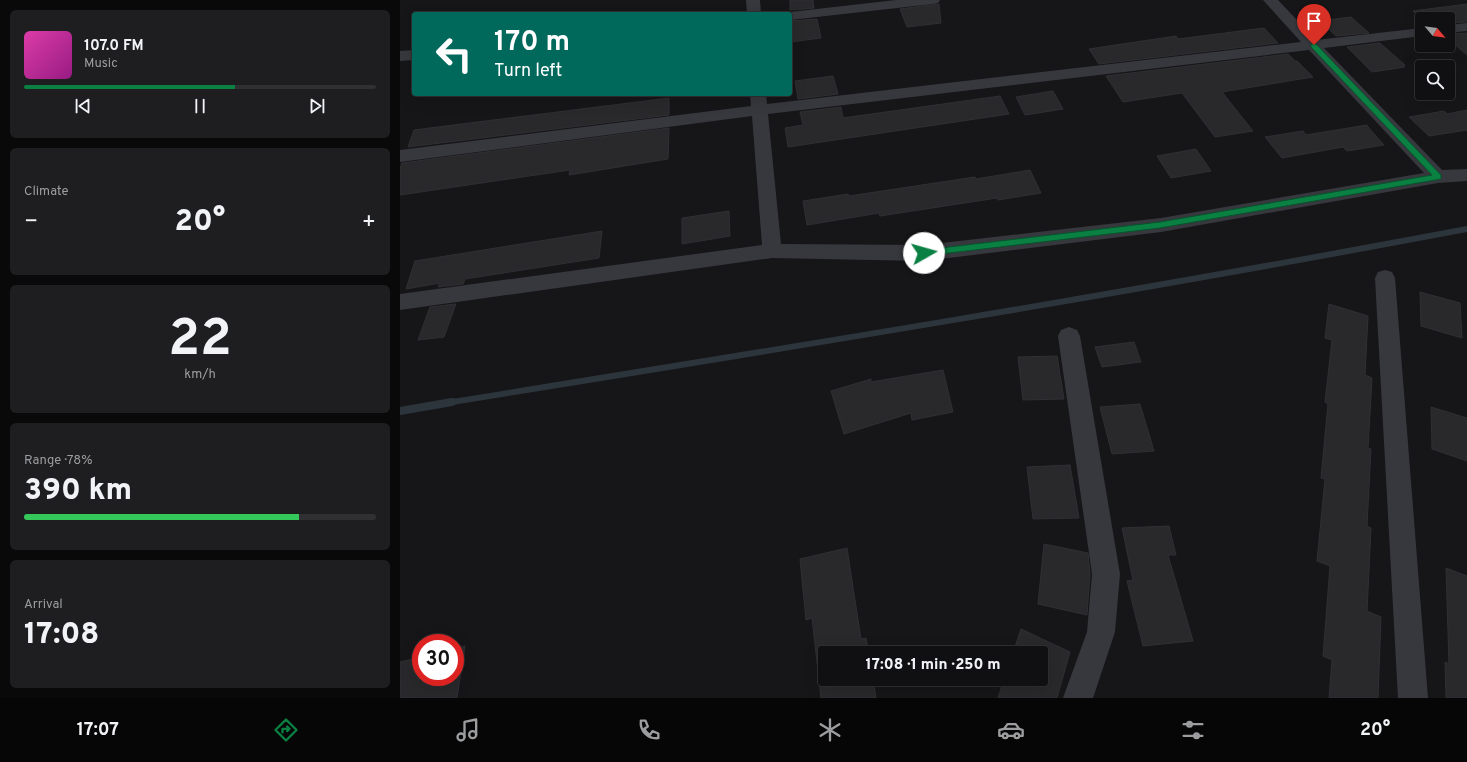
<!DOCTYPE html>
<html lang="en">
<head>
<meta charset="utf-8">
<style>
	body { margin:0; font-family:Overpass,sans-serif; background:#1e1e20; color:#f1f3f6; height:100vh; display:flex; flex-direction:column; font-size:15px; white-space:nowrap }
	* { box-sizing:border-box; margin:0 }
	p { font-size:13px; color:#9c9d9f }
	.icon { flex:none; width:22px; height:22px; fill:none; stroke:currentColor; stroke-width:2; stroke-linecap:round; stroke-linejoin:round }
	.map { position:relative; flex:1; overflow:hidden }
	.side { display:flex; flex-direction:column; gap:10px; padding:10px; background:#09090a; width:400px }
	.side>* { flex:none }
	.hud { position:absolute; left:12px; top:12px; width:380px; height:84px; border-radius:4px; box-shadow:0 4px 16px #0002,0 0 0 1px #303032; background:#00695c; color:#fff; overflow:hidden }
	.needle { width:26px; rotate:119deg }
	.fabs { position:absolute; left:1015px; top:12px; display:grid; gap:8px }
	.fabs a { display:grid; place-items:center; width:40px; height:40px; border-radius:4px; background:#101012; box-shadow:0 4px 16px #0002,0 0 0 1px #303032; font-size:20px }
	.speed { position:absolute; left:12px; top:634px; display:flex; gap:8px; font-size:20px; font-weight:700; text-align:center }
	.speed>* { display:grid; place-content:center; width:52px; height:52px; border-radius:50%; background:#101012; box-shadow:0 4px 16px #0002,0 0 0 1px #303032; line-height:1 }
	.speed .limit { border:6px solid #d22; background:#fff; color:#111 }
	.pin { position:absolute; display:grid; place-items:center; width:34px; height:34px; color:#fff; margin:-41px -17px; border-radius:50% 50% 50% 0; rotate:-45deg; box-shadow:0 0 4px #0007 }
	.pin .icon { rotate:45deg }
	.me { position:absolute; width:44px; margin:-22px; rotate:83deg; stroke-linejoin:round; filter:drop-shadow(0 0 3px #0008) }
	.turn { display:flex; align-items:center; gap:14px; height:84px; padding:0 16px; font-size:18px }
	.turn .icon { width:52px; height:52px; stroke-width:2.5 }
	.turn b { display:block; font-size:28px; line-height:34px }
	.big { font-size:30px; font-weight:800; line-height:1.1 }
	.side .card { flex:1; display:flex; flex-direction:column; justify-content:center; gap:6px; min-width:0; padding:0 14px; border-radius:6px; background:#1e1e20 }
	.side .dial { align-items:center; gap:0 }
	.dial b { font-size:52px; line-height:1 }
	.song { display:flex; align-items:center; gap:12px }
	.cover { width:48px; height:48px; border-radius:6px; background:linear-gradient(135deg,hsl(320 70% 55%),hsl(310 70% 35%)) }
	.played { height:4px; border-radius:2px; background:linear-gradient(90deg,#0b8043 60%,#303032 60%) }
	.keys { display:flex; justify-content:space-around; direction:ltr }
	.heat { display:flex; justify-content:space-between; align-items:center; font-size:22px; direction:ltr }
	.charge { height:6px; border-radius:3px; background:linear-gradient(90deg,#34c759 78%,#303032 0) }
	.trip { position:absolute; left:418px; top:646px; width:230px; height:40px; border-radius:4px; background:#101012; box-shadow:0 4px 16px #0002,0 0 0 1px #303032; font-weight:800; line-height:40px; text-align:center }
	.tabs { display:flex; height:64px; justify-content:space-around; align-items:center; background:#060607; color:#9c9d9f }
	.tabs .icon { width:28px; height:28px }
	.tabs .on { color:#0b8043 }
	.tabs b { font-size:18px; color:#f1f3f6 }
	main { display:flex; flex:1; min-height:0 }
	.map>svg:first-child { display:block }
</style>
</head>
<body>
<main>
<section class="side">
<div class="card">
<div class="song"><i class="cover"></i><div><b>107.0 FM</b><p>Music</p></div></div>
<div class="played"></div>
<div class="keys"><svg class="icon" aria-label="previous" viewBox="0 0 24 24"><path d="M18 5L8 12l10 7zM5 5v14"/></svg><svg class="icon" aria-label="pause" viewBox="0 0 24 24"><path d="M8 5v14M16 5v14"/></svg><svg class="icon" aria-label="next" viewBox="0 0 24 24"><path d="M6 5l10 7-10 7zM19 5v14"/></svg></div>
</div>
<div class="card"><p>Climate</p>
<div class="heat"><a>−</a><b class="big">20°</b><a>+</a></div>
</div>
<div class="card dial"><b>22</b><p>km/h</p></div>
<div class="card"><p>Range · 78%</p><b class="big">390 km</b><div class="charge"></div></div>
<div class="card"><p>Arrival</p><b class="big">17:08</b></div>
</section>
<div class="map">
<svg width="1067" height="698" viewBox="0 0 1067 698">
	<rect width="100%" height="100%" fill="#161618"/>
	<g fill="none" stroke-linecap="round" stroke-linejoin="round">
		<!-- stream-far1 -->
		<path stroke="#2c353c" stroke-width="6" d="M46 403C387 348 728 293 1067 229"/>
		<!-- stream -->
		<polyline stroke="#2c353c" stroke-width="8" points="0,411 52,402"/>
	</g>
	<!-- building -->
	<g fill="#29292c" stroke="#303034">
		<polygon points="390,0 413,0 414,8 390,10"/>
		<polygon points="539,4 541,23 507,27 500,9"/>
		<polygon points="1067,4 1067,22 1048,23 1048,19 1023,19 1013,11"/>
		<polygon points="951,17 969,33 936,36 920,21"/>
		<polygon points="417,19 421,38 390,42 390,21"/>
		<polygon points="864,28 878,43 699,64 689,49 776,36 778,39"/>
		<polygon points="1067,33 1067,55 1048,39 1048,34"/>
		<polygon points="980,43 1005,65 1003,65 1005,67 972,72 947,47"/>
		<polygon points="888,54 895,61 897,61 913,77 822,92 853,131 815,137 782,93 723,102 706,76"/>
		<polygon points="433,76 438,94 398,99 395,81"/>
		<polygon points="653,91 663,109 625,115 616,97"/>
		<polygon points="600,96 609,114 388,147 385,128 403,125 400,112 441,107 443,118"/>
		<polygon points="269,98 269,115 8,147 14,130"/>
		<polygon points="1067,110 1067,130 1029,136 1009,117 1044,111 1047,114"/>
		<polygon points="967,125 968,127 984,145 947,151 943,147 882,158 865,137 903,131 906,135"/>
		<polygon points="269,128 268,159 169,175 170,170 0,195 0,169 2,163"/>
		<polygon points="796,149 811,171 771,178 757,156"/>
		<polygon points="630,170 641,193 598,200 597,198 480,216 479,213 407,225 403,201 448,194 449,196 575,177 576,179"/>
		<polygon points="329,211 330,236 282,244 282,218"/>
		<polygon points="202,231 199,258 65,279 63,284 38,287 40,283 6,289 15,261"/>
		<polygon points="1020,292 1060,303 1062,338 1021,326"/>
		<polygon points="56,304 44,337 18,340 30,307"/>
		<polygon points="929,304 968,316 965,375 972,378 968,448 971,449 967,526 971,528 967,611 981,617 978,698 929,698 932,660 923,656 930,566 917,561 925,479 921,478 928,404 925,402 932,340 925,338"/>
		<polygon points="734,342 741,362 702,367 695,347"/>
		<polygon points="657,356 664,399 623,400 618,357"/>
		<polygon points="543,370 553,412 512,420 511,413 444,434 431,391 471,379 471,382"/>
		<polygon points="740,404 754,451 712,454 700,407"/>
		<polygon points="1031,407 1067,418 1067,461 1032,449"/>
		<polygon points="670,465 679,518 633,519 627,467"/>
		<polygon points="769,526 776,555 768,555 793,641 743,646 727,581 733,580 722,528"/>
		<polygon points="644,544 688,553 690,573 687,615 638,604"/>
		<polygon points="447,548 461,639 466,638 469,653 425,653 425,679 473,679 476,698 421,698 412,618 406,620 400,559"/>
		<polygon points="1046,568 1067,576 1067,698 1046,698 1045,662 1049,664"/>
		<polygon points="621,629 670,652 657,698 598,698 604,679 641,679 641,653 613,653"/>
		<polygon points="65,646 57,698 0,698 0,662 21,657 21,677 55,677 55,649"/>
	</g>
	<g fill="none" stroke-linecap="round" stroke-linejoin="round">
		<!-- street -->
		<g fill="#37383d" fill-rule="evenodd">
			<polygon points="346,0 360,0 361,14 347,14"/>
			<polygon points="496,0 540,0 538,3 533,4 390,20 390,14 384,14 390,12"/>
			<path d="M863 0H878L916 40 1022 28V36L924 48 1042 170 1067 169V181L1038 183 761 232 524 261 372 258 0 310V294L362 245 352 116 0 162V150L351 106 350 94H366L367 104 901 42ZM909 50 1024 173 761 218 524 245 381 244 368 114Z"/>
			<polygon points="1067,23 1067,31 1048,33 1048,25"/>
			<polygon points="14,50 14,60 0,61 0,51"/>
			<polygon points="985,270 992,272 995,278 1028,698 998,698 975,278 978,272"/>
			<polygon points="669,327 677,330 680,336 720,574 715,632 693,698 663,698 687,632 692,574 658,336 661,330"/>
		</g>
	</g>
	<!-- route -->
	<polygon fill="#0b8043" stroke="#07532c" points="911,44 916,44 1041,175 1041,179 760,228 524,256 520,253 524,250 760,222 1032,175 911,47"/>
</svg>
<div class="fabs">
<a><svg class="needle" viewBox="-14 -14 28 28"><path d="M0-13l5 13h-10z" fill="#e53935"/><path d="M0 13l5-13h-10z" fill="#9c9d9f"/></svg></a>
<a><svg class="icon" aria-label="search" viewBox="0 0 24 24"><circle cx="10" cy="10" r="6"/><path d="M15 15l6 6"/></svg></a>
</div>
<div class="speed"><div class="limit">30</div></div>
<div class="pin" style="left:914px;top:45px;background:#d93025"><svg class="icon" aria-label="arrive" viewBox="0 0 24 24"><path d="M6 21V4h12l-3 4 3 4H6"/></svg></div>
<svg class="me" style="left:524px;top:253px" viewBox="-20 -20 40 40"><circle r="19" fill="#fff"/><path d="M0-13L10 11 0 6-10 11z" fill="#0b8043"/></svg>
<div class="trip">17:08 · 1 min · 250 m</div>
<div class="hud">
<div class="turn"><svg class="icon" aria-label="left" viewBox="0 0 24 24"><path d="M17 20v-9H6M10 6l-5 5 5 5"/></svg><div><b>170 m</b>Turn left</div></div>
</div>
</div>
</main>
<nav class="tabs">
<b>17:07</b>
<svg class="icon on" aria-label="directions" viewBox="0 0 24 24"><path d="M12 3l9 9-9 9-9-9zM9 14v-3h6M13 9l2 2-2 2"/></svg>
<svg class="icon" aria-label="music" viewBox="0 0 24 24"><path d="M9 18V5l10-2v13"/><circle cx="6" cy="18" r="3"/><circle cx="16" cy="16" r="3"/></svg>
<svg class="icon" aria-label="phone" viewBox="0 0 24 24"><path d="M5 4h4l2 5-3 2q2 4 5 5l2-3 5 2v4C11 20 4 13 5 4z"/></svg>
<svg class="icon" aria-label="climate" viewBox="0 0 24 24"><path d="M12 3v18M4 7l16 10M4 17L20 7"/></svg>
<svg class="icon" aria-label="car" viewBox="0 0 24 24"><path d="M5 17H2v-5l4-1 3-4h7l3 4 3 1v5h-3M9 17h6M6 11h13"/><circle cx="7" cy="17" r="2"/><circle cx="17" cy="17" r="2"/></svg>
<svg class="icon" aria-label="filters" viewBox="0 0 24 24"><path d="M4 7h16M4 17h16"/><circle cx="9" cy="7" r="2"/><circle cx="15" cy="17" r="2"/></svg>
<b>20°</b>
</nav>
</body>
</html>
